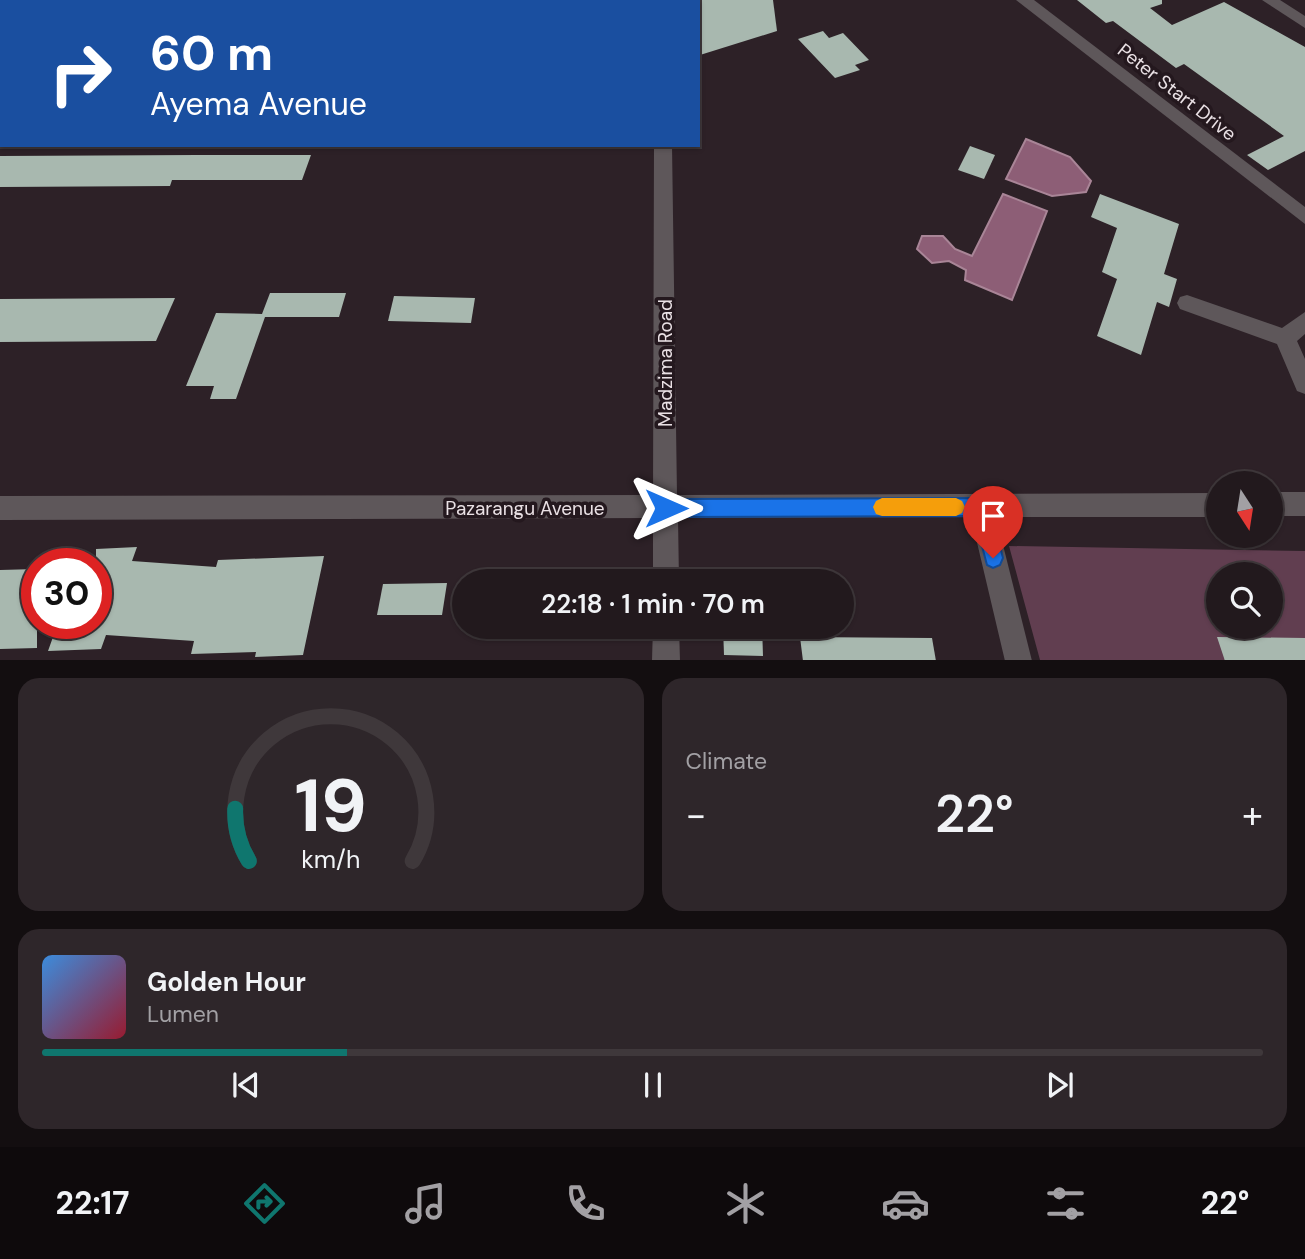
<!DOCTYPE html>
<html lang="en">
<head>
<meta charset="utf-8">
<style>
	body { margin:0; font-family:"DM Sans",sans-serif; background:#2e262a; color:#f1f3f6; height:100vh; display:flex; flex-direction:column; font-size:26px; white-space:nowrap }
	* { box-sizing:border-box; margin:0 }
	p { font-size:23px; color:#a2a0a4 }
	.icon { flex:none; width:38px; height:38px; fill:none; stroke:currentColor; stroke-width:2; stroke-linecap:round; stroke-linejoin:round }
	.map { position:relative; height:660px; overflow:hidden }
	.side { display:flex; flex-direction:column; gap:18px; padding:18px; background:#130e10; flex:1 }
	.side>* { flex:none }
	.top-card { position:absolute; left:0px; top:0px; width:700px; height:147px; box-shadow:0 2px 5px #0004,0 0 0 2px #3f383b; background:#1a4fa0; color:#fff; overflow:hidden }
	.needle { width:46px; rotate:168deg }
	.buttons { position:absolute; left:1206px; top:471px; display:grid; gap:14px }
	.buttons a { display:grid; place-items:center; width:77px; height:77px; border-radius:50%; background:#22191d; box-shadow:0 2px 5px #0004,0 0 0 2px #3f383b; font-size:35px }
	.speed { position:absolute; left:21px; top:548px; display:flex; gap:14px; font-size:35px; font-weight:700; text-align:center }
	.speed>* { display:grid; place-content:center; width:91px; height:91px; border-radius:50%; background:#22191d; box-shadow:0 2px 5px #0004,0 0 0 2px #3f383b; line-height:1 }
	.speed .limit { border:10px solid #d22; background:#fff; color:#111 }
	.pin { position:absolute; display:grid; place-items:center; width:60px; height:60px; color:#fff; margin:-72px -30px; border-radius:50% 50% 50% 0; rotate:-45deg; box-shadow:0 0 7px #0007 }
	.pin .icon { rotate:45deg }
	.me { position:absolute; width:77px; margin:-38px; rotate:90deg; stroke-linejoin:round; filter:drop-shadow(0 0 5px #0008) }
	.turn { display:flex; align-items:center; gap:24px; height:147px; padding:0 35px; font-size:32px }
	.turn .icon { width:91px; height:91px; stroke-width:2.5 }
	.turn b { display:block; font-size:49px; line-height:60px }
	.big { font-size:52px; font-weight:600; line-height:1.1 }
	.side .tile { flex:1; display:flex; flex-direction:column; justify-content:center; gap:10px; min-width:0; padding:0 24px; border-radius:21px; background:#2e262a }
	.side .dial { align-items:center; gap:0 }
	.dial svg { height:182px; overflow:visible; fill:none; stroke:#3f383b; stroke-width:7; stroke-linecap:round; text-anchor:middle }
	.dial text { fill:#f1f3f6; stroke:none }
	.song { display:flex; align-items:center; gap:21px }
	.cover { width:84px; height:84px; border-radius:10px; background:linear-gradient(135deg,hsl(210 70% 55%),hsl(350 70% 35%)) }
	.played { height:7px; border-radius:4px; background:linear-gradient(90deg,#0f766e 25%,#3f383b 25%) }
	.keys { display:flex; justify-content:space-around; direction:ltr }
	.heat { display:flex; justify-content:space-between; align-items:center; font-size:38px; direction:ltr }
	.side .tiles { flex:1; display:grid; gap:18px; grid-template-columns:1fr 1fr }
	.tile:last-child { grid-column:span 2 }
	.trip { position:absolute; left:452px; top:569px; width:402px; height:70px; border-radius:35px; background:#22191d; box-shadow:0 2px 5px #0004,0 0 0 2px #3f383b; font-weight:600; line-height:70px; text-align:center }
	.dock { display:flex; height:112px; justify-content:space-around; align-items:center; background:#0e0a0c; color:#a2a0a4 }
	.dock .icon { width:49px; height:49px }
	.dock .selected { color:#0f766e }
	.dock b { font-size:32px; color:#f1f3f6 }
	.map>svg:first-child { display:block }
</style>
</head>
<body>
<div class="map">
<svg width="1305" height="661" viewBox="0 0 1305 661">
	<rect width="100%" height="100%" fill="#2d2127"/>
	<!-- green -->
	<path fill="#613e50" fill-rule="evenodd" d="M1009 546 1305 551V660H1040ZM1218 574H1270V626H1218Z"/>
	<!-- water -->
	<g fill="#8d5e76" stroke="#a98597" stroke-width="2">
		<polygon points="1026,139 1070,157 1091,181 1086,192 1052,196 1006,179"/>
		<polygon points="1003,194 1047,211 1012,300 965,280 966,270 949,261 932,263 917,249 922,236 943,236 955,249 972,256"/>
	</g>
	<!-- building -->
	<g fill="#a8b8af">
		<polygon points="698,0 773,0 777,31 700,55"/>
		<polygon points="1077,0 1162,0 1162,4 1150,8 1172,25 1224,2 1305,47 1305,151 1268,170 1247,155 1284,136 1184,64 1176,68 1113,21 1106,23"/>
		<polygon points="823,31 829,38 843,33 869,60 855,65 860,70 835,78 798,39"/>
		<polygon points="970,146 995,155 984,179 958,170"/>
		<polygon points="197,155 311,155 302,180 172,180 170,186 0,187 0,156"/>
		<polygon points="1100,194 1179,224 1164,274 1177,279 1169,307 1157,302 1141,355 1097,336 1117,279 1102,272 1117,228 1091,217"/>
		<polygon points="270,293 346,293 339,317 265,317 236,399 210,399 214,386 186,386 216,313 262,314"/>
		<polygon points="394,296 475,298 471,323 388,321"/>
		<polygon points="175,298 156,341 0,342 0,299"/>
		<polygon points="137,547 132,561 216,567 218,560 324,556 303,655 255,657 256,652 191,654 194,641 106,635 101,649 48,651 58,623 96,623 96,549"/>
		<polygon points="37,569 37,648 0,649 0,570"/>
		<polygon points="447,583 442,615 377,615 383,584"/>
		<polygon points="723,626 762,626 763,656 724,655"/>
		<polygon points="800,637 932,638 936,661 803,661"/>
		<polygon points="1217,637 1305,638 1305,661 1225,661"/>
	</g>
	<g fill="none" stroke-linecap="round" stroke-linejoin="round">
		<!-- minor -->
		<g fill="#5e575a" fill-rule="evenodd">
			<rect x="654" y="0" width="16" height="2"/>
			<polygon points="1016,0 1034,0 1305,207 1305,224"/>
			<polygon points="1262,0 1280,0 1305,16 1305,28"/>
			<polygon points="0,75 2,75 0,86"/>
			<polygon points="654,145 672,145 677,495 1218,493 1218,517 996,517 1032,661 1005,661 971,517 678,518 679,581 653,581 653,518 0,520 0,496 653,495"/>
			<polygon points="1187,295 1282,328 1305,312 1305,334 1297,341 1305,359 1305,394 1297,391 1277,344 1180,309 1177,303 1180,297"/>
			<rect x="1270" y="492" width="35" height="24"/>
			<polygon points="653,626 679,626 680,661 652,661"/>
		</g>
	</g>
	<!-- route -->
	<polygon fill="#1a73e8" stroke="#114b97" stroke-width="2" points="981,498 987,501 990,507 1003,558 1000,565 993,568 987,565 974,516 666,517 660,514 657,508 660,501 666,499"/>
	<!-- slow -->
	<polygon fill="#f59e0b" points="882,498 956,498 962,501 965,507 962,513 956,516 882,516 876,514 873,507 876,501"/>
	<g text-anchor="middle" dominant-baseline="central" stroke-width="7" stroke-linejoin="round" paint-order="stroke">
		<!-- street labels -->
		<g font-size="19" fill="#eae1e5" stroke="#24181e">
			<text transform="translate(1177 92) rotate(38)">Peter Start Drive</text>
			<text transform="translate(665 363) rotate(-90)">Madzima Road</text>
			<text x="525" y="508">Pazarangu Avenue</text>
		</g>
	</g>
</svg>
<div class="buttons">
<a><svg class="needle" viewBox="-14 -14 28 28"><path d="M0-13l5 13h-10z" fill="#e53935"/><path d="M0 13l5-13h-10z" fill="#a2a0a4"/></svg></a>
<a><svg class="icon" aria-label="search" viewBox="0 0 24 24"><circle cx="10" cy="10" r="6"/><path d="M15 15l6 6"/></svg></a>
</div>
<div class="speed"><div class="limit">30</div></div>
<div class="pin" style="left:993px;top:558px;background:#d93025"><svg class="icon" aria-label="arrive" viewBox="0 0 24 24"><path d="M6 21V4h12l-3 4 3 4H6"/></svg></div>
<svg class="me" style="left:666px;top:508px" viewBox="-20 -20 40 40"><path d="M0-17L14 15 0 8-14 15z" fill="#1a73e8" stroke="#fff" stroke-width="4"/></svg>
<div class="trip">22:18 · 1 min · 70 m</div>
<div class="top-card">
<div class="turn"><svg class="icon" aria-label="right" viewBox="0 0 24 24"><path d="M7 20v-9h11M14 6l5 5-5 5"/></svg><div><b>60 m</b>Ayema Avenue</div></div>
</div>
</div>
<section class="side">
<div class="tiles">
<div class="tile dial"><svg viewBox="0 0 100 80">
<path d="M14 69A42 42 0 1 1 86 69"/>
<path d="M14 69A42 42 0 0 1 8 46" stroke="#0f766e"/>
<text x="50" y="56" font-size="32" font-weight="700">19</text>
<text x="50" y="72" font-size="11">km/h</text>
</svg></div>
<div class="tile"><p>Climate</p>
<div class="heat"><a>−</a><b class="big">22°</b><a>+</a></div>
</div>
<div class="tile">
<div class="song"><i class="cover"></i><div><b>Golden Hour</b><p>Lumen</p></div></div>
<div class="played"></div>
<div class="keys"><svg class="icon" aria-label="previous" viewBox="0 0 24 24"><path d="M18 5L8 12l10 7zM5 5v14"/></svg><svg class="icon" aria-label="pause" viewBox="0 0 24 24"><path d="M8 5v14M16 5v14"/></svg><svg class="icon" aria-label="next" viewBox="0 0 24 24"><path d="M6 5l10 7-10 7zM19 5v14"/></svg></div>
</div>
</div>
</section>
<nav class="dock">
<b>22:17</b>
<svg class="icon selected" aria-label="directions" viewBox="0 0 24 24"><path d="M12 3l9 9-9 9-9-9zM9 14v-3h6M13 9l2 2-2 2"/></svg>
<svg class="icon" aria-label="music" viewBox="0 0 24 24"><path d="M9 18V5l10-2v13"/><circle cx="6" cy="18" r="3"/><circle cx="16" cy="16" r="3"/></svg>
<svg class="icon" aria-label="phone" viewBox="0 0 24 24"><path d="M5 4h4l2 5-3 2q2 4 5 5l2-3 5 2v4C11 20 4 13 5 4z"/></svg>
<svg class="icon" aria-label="climate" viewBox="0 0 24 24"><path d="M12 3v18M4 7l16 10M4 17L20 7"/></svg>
<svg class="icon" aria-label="car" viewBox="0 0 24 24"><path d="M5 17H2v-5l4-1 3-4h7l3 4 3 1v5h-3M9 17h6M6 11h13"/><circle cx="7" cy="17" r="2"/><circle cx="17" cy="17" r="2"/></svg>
<svg class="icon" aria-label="filters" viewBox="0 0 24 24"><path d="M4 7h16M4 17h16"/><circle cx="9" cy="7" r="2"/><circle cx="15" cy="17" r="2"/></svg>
<b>22°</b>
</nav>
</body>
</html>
